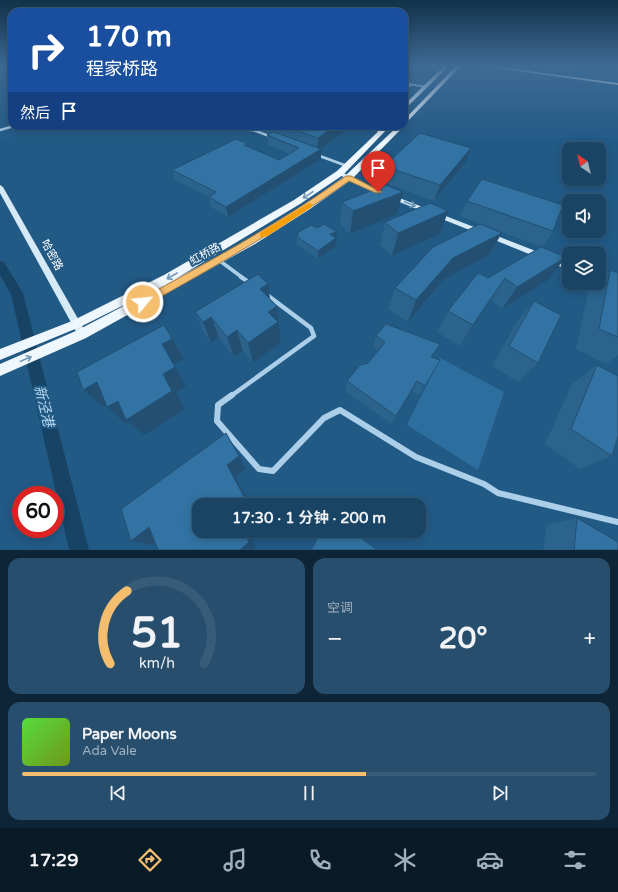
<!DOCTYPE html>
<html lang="zh">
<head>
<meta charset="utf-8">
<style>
	body { margin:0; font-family:"Varela Round","Noto Sans SC",sans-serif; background:#274e6d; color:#f1f3f6; height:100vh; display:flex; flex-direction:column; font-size:15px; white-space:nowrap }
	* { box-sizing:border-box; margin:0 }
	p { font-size:13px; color:#9fb0bf }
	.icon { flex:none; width:22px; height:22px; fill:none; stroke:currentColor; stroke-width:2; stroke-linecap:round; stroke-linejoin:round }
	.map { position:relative; height:550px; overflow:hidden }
	.details { display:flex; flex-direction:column; gap:8px; padding:8px; background:#0e2537; flex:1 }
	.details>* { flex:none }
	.banner { position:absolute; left:8px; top:8px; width:400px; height:122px; border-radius:12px; box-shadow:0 2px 10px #0003,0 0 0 1px #385c78; background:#1a4fa0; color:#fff; overflow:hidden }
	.needle { width:26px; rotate:325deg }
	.controls { position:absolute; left:562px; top:142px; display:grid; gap:8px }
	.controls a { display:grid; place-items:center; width:44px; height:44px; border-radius:8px; background:#1a4464; box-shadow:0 2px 10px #0003,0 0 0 1px #385c78; font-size:20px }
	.speed { position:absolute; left:12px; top:486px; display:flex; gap:8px; font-size:20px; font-weight:700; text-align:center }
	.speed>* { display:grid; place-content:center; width:52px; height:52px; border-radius:50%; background:#1a4464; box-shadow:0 2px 10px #0003,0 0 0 1px #385c78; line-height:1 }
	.speed .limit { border:6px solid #d22; background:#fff; color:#111 }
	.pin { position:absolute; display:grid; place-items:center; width:34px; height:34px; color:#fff; margin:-41px -17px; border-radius:50% 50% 50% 0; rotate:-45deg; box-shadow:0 0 4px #0007 }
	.pin .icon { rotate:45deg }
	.me { position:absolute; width:44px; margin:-22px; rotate:62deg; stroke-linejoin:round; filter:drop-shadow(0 0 3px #0008) }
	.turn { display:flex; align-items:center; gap:14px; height:84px; padding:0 12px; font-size:18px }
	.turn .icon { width:52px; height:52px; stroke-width:2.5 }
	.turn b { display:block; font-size:28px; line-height:34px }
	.then { display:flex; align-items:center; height:38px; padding:0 12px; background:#0003; gap:8px; font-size:15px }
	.big { font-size:30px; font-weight:700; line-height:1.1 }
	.details .tile { flex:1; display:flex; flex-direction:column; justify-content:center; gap:6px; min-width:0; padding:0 14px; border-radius:12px; background:#274e6d }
	.details .dial { align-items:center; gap:0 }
	.dial svg { height:104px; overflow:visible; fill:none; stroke:#385c78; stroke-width:7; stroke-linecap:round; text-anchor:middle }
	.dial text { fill:#f1f3f6; stroke:none }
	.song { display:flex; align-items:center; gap:12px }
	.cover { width:48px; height:48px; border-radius:6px; background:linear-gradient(135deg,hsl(110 70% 55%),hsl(80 70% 35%)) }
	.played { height:4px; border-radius:2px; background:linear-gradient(90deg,#f5bd6e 60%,#385c78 60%) }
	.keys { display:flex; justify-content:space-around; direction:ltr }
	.heat { display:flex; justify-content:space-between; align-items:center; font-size:22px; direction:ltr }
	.details .tiles { flex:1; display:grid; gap:8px; grid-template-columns:1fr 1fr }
	.tile:last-child { grid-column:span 2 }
	.trip { position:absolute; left:192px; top:498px; width:234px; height:40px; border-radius:12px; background:#1a4464; box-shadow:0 2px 10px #0003,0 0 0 1px #385c78; font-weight:700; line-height:40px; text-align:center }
	.dock { display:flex; height:64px; justify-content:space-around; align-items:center; background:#0a1b28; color:#9fb0bf }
	.dock .icon { width:28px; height:28px }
	.dock .active { color:#f5bd6e }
	.dock b { font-size:18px; color:#f1f3f6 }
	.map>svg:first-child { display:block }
</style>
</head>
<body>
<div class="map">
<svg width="618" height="550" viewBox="0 0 618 550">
	<rect width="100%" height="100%" fill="#225a86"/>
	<!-- green -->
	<polygon fill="#2c6e9e" points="440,358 504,392 478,470 407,425"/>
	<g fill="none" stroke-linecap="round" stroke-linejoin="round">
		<!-- canal -->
		<polygon fill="#174365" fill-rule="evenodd" points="0,261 4,262 23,293 89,550 69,550 11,294 0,275"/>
		<!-- street-far4 -->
		<g stroke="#accfe9" stroke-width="2">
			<polyline points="404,83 426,87"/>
			<polyline points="404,90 411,85"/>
		</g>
		<!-- street-far3 -->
		<g stroke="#accfe9" stroke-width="2.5">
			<polyline points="212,126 223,129 253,130 272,137"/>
			<polyline points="369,126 381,132"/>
			<polyline points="0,130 14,126"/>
			<polyline points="317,155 347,166"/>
		</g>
		<!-- street-far2 -->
		<polyline stroke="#accfe9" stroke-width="3.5" points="220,261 243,278"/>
		<!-- street-far1 -->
		<g stroke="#accfe9" stroke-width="4.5">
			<polyline points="241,277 250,283"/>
			<polyline points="231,396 314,336 311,328 267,295"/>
		</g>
		<!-- street -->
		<polyline stroke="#accfe9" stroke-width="6" points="232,395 218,405 217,421 259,469 273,471 324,418 340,410 416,457 484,484 498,493 618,522"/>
		<!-- secondary -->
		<g fill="#d6e9f7" fill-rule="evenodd">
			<polygon points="340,171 366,185 569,264 569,270 362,187 338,174 337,173"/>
			<polygon points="0,185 3,187 85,331 87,334 85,337 82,338 79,337 0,193"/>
		</g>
		<!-- primary -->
		<g fill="#eff7fe" fill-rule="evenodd">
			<polygon points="444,66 449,66 404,110 404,105"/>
			<polygon points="456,66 461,66 404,125 404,120"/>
			<polygon points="480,66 492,66 618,83 618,85"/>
			<polygon points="384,126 390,126 343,175 300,204 172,281 80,327 0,360 0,349 72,321 164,275 294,200 337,171"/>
			<polygon points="398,126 404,126 351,180 310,209 255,244 86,338 0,376 0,364 78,330 249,240 304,205 345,176"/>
		</g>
	</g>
	<!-- wall -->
	<g fill="#2b638c">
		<polygon points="404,66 426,68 408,81 404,81"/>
		<polygon points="539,66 579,66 576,70"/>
		<polygon points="253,126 344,126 344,132 321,149 321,159 228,217 211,207 209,197 175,180 172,170 246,143 247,146 279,160 290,154 268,145 267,135 271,134 253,127"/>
		<polygon points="465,163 434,201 381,181 384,166"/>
		<polygon points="467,201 553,231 542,247 460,216"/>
		<polygon points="342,202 397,214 350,234 340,224"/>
		<polygon points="448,211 440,234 392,256 380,245 385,222"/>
		<polygon points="317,228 337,232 336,246 318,259 297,244 296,236 297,235 297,233"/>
		<polygon points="541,247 548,280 502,309 491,300 460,346 437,332 448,311 488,278"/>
		<polygon points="489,255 443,280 408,322 388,309 395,288"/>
		<polygon points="610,270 618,273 618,355 606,364 576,349 588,292 597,283 599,283 599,281"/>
		<polygon points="270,299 277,306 281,343 253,363 243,351 234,357 219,338 211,343 204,333 195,312"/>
		<polygon points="534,301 538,363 518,382 492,366 517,322"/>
		<polygon points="376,336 440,360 419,395 412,391 392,424 345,391 347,381 368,363 378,351 373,347"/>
		<polygon points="597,365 612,456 580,469 545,444 572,384"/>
		<polygon points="577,518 618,550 543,550 547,525"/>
	</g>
	<!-- shaded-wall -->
	<g fill="#235072">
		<polygon points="416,66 427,66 426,68 408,81 410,70"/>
		<polygon points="335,126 344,126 344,132 318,151 321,149 321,159 228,217 226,207 317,151 318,138"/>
		<polygon points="471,148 465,163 434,201 440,185"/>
		<polygon points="403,192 397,214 350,234 353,211"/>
		<polygon points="448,211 440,234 392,256 398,233"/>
		<polygon points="337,232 336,246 318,259 318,251 330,234"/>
		<polygon points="502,233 489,255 443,280 408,322 416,300 453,258"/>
		<polygon points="566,257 548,280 502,309 517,287"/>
		<polygon points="505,278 491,300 460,346 473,325"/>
		<polygon points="268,284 271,306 260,289"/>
		<polygon points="277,306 281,343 253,363 248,343 268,312"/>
		<polygon points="211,317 219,338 211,343 203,322"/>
		<polygon points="237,330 243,351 234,357 227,337"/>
		<polygon points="172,339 184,359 174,364 186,386 176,392 185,409 144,435 129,422 126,424 107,407 163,374 162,344"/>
		<polygon points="417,381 412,391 392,424 396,416"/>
		<polygon points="97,382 116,400 104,407 83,390"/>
		<polygon points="239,456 246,469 235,477 251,505 243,505 227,465"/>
		<polygon points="149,527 168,533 152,545 131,541"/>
		<polygon points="243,531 248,531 256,547 252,550 240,550"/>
	</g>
	<!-- building -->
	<g fill="#3273a3" stroke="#235072">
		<polygon points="404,66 416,66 410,70 405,70 405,74 404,75"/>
		<polygon points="284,126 335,126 318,138"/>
		<polygon points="274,132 321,149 226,207 209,197 216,192 172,170 236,139 246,143 244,145 279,160 299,148 267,135"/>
		<polygon points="420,133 471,148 440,185 384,166"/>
		<polygon points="482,179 563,205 553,231 467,201"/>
		<polygon points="386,185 403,192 353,211 342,202"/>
		<polygon points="430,203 448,211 398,233 385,222"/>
		<polygon points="324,224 337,232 330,234 336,238 318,251 296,236 299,234 297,233 311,225 317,228"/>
		<polygon points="480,224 502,233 453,258 416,300 395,288 433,247"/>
		<polygon points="541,247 566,257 517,287 505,278 473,325 448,311 478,273 488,278"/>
		<polygon points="610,270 618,273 618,337 599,329"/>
		<polygon points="258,274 268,284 260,289 277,306 268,312 278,322 248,343 237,330 227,337 211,317 203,322 195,312"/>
		<polygon points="534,301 561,315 538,363 509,346"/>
		<polygon points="386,324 440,344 431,357 440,360 425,386 417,381 396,416 347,381 360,365 368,363 385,342 376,336"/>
		<polygon points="164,325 172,339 162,344 175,367 163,374 172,391 126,420 118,401 107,407 97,382 83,390 77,372"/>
		<polygon points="597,365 618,376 618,436 612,456 571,429"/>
		<polygon points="226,433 239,456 227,465 247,502 243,505 199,505 199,531 243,531 249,542 240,550 158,550 149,527 131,541 121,509"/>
		<polygon points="577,518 618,542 618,550 574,550"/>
		<polygon points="321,531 352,531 377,550 311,550"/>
	</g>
	<!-- one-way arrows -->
	<defs><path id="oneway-shaft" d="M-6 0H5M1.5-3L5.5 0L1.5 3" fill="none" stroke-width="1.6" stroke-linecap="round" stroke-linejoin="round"/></defs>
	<g stroke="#7499b6">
		<use href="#oneway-shaft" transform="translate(308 195) rotate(146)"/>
		<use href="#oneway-shaft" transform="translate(172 276) rotate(150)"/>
		<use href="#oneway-shaft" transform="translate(26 359) rotate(-23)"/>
	</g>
	<use stroke="#6a93b3" href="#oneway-shaft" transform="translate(410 204) rotate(22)"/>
	<!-- sky -->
	<linearGradient id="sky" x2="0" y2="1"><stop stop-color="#13324a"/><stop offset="0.46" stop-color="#3e6b95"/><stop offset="1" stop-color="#3e6b95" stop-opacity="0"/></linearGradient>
	<rect width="618" height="143" fill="url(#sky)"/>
	<!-- route -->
	<path fill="#f5bd6e" stroke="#9f7b48" d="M346 176H351L382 192 376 193 349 181C284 227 216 266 146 305H139L138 302 139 300C210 261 280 223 346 176Z"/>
	<!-- slow -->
	<polygon fill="#f59e0b" points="309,203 312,204 312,207 266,237 260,237 260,233"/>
	<g text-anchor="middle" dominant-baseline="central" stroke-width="4" stroke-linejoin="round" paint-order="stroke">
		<!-- street labels -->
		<g font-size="11" fill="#fff" stroke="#225a86">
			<text transform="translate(205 254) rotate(-29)">虹桥路</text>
			<text transform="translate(52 255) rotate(61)">哈密路</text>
		</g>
		<!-- near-water labels -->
		<g font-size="14" font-style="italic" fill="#b7d9f1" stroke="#225a86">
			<text transform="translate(44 406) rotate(76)">新泾港</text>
		</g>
	</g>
</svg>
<div class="controls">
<a><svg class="needle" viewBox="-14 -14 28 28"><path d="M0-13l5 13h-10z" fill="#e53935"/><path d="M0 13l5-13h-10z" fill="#9fb0bf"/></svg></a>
<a><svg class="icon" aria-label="sound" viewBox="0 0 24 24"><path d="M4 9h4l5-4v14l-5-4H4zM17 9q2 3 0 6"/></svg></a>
<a><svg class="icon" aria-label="layers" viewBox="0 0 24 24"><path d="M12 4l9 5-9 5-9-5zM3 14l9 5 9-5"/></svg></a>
</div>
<div class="speed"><div class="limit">60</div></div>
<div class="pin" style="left:378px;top:192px;background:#d93025"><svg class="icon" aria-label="arrive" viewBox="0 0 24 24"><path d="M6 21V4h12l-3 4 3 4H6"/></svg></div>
<svg class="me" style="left:143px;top:302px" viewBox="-20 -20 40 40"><circle r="17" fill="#f5bd6e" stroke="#fff" stroke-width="3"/><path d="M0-11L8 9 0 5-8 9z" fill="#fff"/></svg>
<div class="trip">17:30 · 1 分钟 · 200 m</div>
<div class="banner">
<div class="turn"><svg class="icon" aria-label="right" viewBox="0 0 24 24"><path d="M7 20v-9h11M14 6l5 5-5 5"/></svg><div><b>170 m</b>程家桥路</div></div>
<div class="then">然后<svg class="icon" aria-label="arrive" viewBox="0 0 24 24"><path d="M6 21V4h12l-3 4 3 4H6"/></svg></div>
</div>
</div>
<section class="details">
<div class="tiles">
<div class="tile dial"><svg viewBox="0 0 100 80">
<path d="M14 69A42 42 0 1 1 86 69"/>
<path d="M14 69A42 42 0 0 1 27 13" stroke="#f5bd6e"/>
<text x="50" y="56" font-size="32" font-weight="700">51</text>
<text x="50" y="72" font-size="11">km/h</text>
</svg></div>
<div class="tile"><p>空调</p>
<div class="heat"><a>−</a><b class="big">20°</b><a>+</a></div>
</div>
<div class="tile">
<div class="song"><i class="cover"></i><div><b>Paper Moons</b><p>Ada Vale</p></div></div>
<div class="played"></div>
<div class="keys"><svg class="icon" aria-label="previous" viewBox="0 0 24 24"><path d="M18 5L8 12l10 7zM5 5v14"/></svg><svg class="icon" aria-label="pause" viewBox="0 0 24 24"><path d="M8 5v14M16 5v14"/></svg><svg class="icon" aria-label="next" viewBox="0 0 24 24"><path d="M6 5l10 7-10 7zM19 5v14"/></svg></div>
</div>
</div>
</section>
<nav class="dock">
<b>17:29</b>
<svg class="icon active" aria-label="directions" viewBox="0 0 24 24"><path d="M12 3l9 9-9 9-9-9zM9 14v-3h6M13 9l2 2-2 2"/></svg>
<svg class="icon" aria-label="music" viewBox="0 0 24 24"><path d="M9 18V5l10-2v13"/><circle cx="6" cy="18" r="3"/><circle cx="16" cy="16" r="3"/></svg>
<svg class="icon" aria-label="phone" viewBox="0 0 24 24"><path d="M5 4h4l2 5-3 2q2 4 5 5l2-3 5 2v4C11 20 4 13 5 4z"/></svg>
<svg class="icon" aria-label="climate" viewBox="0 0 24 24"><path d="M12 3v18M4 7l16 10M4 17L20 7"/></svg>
<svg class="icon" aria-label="car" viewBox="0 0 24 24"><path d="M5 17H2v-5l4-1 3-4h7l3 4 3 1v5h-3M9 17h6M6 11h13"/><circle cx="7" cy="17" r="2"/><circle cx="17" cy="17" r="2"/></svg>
<svg class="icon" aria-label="filters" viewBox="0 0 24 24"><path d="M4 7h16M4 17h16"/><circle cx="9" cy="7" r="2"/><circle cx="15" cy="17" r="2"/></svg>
</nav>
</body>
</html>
